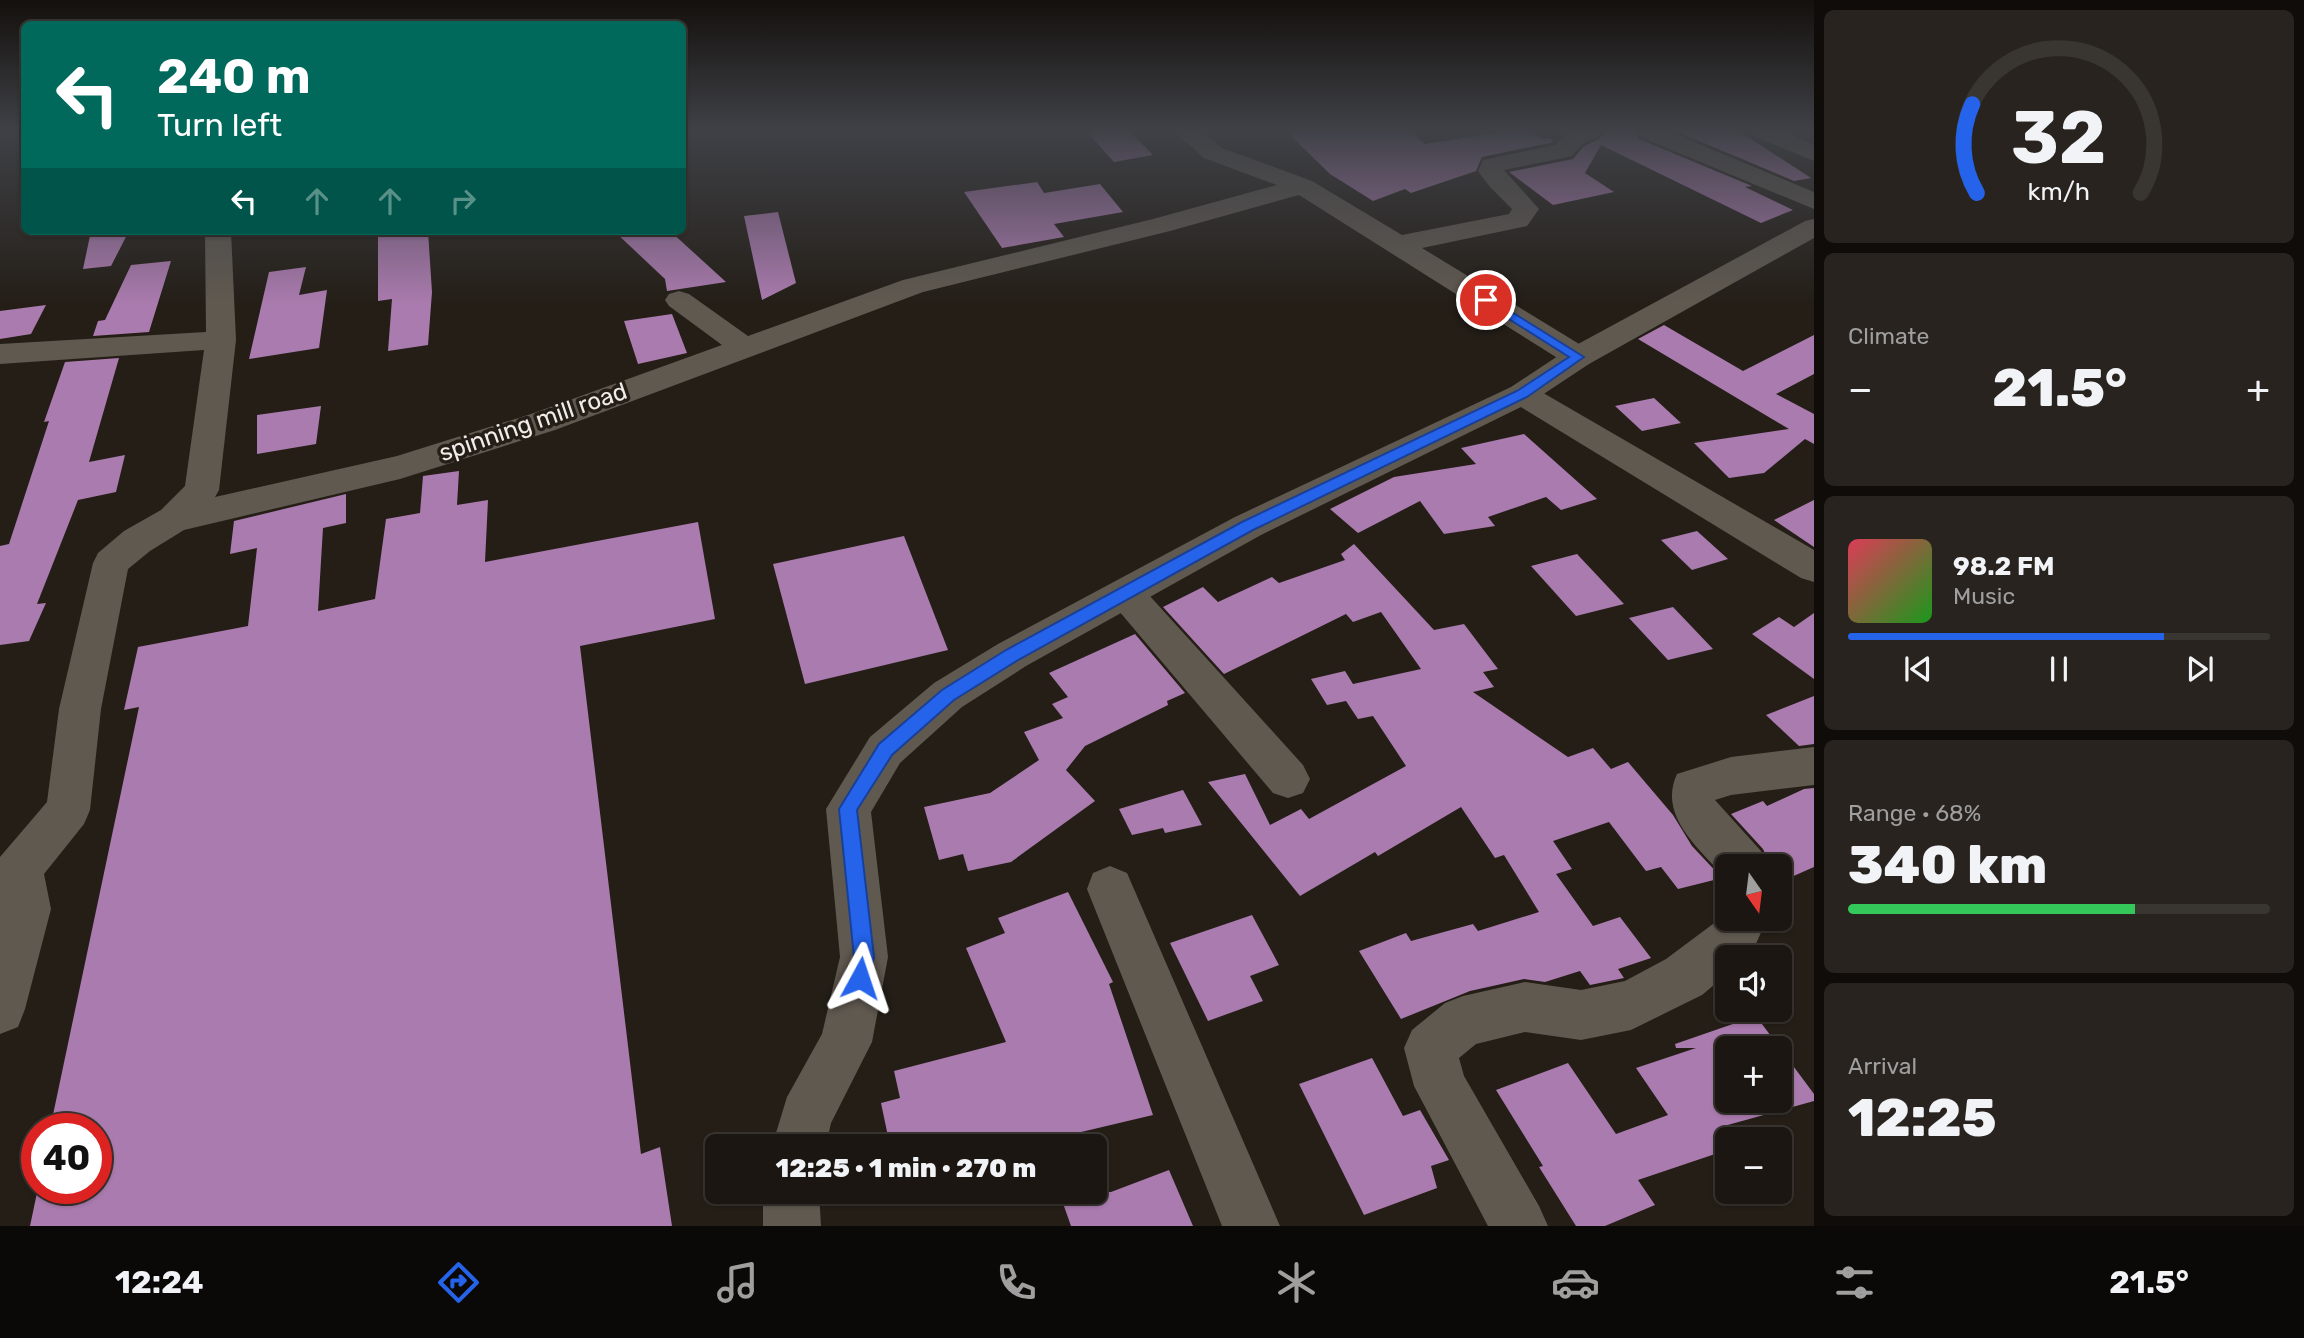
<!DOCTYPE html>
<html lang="en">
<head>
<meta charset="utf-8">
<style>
	body { margin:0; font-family:Rubik,sans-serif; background:#28231f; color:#f1f3f6; height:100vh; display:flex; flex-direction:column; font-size:26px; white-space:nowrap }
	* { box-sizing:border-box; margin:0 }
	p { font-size:23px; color:#a09f9f }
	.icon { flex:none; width:38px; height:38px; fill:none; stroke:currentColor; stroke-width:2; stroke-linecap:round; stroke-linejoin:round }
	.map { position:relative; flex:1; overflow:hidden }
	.panel { display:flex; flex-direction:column; gap:10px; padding:10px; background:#0f0c09; width:490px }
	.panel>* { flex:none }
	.guide { position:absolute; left:21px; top:21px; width:665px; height:214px; border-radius:10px; box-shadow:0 2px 5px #0004,0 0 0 2px #393531; background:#00695c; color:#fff; overflow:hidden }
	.needle { width:46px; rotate:166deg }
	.buttons { position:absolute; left:1715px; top:854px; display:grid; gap:14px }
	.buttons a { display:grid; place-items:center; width:77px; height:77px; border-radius:10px; background:#1b1611; box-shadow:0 2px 5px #0004,0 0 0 2px #393531; font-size:35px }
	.speed { position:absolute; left:21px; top:1113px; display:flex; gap:14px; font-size:35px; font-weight:700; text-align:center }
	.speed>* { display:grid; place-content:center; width:91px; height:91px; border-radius:50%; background:#1b1611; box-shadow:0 2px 5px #0004,0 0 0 2px #393531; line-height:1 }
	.speed .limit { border:10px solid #d22; background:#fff; color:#111 }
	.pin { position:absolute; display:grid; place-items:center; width:60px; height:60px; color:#fff; margin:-30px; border:4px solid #fff; border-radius:50%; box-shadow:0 2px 7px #0007 }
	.me { position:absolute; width:77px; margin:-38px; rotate:5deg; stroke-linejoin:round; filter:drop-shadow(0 0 5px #0008) }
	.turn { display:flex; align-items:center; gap:24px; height:147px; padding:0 21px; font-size:32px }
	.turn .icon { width:91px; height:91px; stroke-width:2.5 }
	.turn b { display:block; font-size:49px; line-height:60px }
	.lanes { display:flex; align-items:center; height:66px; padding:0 21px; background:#0003; justify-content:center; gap:35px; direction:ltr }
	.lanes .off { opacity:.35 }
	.big { font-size:52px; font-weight:800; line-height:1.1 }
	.panel .widget { flex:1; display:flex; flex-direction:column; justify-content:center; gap:10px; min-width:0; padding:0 24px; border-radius:10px; background:#28231f }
	.panel .dial { align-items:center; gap:0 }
	.dial svg { height:182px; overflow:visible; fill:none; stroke:#393531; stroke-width:7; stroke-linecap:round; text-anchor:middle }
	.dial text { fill:#f1f3f6; stroke:none }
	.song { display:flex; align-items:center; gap:21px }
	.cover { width:84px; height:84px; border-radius:10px; background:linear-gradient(135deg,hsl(350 70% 55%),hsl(120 70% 35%)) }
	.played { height:7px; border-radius:4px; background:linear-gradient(90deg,#2563eb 75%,#393531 75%) }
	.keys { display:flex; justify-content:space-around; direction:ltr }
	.heat { display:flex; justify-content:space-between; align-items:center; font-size:38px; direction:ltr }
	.charge { height:10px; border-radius:5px; background:linear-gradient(90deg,#34c759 68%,#393531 0) }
	.trip { position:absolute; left:705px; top:1134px; width:402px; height:70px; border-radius:10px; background:#1b1611; box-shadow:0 2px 5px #0004,0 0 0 2px #393531; font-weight:800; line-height:70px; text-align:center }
	.tab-bar { display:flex; height:112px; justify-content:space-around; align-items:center; background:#0b0907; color:#a09f9f }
	.tab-bar .icon { width:49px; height:49px }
	.tab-bar .current { color:#2563eb }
	.tab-bar b { font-size:32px; color:#f1f3f6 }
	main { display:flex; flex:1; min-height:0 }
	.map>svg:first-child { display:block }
</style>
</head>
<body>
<main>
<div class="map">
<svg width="1814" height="1226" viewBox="0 0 1814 1226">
	<rect width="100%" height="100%" fill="#241e17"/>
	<!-- building -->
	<g fill="#aa7bae" fill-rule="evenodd">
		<polygon points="1087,132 1130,132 1153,155 1114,162"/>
		<polygon points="1287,132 1412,132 1425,144 1501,132 1532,132 1542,139 1549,138 1554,142 1482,157 1476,171 1411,193 1405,189 1373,201 1330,174"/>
		<polygon points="1604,132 1634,132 1639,139 1752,186 1745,187 1793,210 1761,223 1601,145 1585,173 1614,192 1553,205 1509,172 1573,159 1584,146 1599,139"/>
		<polygon points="1678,132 1740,132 1811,178 1794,181"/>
		<polygon points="1037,182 1044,193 1100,184 1123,212 1054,224 1064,237 1002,248 964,192"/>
		<polygon points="778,212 796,283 762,300 744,216"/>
		<polygon points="91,231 129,231 111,266 83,269"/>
		<polygon points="378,231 428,231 432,292 428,345 388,351 392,299 378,301"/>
		<polygon points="614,231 670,231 726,282 667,291 665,279"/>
		<polygon points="171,261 149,332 93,336 98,321 105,320 131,265"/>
		<polygon points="306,267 299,295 327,290 319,348 249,359 269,272"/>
		<polygon points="46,305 31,334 0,339 0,311"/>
		<polygon points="672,314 687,353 638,364 624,321"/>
		<polygon points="1664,325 1743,371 1814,335 1814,374 1776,394 1814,414 1814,444 1805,439 1764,473 1729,478 1694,443 1789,429 1638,339"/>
		<polygon points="119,358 89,462 125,455 116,492 78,500 37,604 46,603 29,641 0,645 0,546 9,544 49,421 44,422 65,362"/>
		<polygon points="1654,398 1681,423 1642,431 1615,406"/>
		<polygon points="321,406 316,444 257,454 257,415"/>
		<polygon points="1524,434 1597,499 1561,510 1546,497 1488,517 1495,526 1444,534 1420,501 1358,533 1330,509 1394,477 1476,464 1461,448"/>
		<polygon points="459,471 457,505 488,500 485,562 698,522 715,619 580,646 641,1154 660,1147 672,1226 30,1226 38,1188 96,1188 96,1129 50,1129 139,707 124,710 138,647 248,626 257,548 230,554 234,521 346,494 346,523 323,528 318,611 375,599 386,519 420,513 423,476"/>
		<polygon points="1814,500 1814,547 1774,520"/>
		<polygon points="1697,531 1728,559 1692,570 1661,540"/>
		<polygon points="904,536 948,650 805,684 773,564"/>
		<polygon points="1354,544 1434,630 1464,624 1498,669 1483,672 1494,687 1473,692 1568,757 1593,748 1611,769 1628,762 1673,815 1692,846 1722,878 1678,889 1661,867 1646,871 1609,822 1553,841 1572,869 1556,874 1593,926 1620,917 1651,958 1618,969 1624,978 1590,985 1580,971 1545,982 1524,979 1470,991 1401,1019 1359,951 1406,933 1411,941 1473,924 1478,931 1539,912 1504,855 1495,858 1461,807 1378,856 1375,852 1300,896 1208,782 1245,774 1270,825 1301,809 1309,819 1406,766 1373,716 1358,719 1346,701 1327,705 1311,679 1345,671 1353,684 1421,669 1381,612 1353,622 1346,614 1224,674 1163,607 1203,587 1218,602 1272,577 1279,583 1345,560 1341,554"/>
		<polygon points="1577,554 1624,604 1576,616 1531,566"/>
		<polygon points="1673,607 1713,649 1668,660 1629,618"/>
		<polygon points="1814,613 1814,679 1752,634 1779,617 1794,627"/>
		<polygon points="1135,634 1185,693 1167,701 1168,705 1085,746 1066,770 1095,801 1011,862 968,871 963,854 939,860 924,807 990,793 1039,760 1024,732 1063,718 1052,704 1068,697 1049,673"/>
		<polygon points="1814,696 1814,744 1799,746 1766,715"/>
		<polygon points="1814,788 1814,867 1780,882 1780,866 1771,866 1763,849 1731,814 1763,801 1767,806 1804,789"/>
		<polygon points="1183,790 1202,825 1165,833 1163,828 1132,835 1119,809"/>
		<polygon points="1068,892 1113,982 1109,984 1153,1115 1022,1146 938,1146 935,1135 890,1146 881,1103 900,1098 894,1071 1006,1042 966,948 1005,933 998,918"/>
		<polygon points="1252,915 1279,965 1250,976 1263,1001 1208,1021 1170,943"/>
		<path d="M1756 1016 1814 1094V1101L1724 1126 1727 1130V1150L1638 1180 1655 1205 1605 1226H1576L1539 1167 1543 1166 1496 1090 1568 1063 1616 1134 1668 1115 1636 1068 1696 1048H1676L1675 1044ZM1727 1048H1780V1101H1727Z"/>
		<polygon points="1372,1058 1403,1116 1420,1110 1449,1160 1431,1166 1437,1188 1364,1215 1299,1084"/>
		<polygon points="1169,1170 1193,1226 1071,1226 1059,1192 1111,1192"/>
	</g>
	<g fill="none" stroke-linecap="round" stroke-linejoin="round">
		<!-- minor -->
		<g fill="#605950" fill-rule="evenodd">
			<polygon points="1175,132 1202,132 1222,148 1312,181 1402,235 1509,214 1512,209 1490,187 1478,171 1483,160 1555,145 1568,132 1602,132 1598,137 1582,144 1572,156 1504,170 1539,209 1527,226 1422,248 1589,350 1593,357 1589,364 1578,367 1567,364 1299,195 1170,231 923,292 555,430 400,479 184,530 150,551 128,569 101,709 90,810 84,824 44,874 51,909 25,1009 18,1027 0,1034 0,857 47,802 59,709 93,563 98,553 124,531 161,510 185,486 204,350 0,364 0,344 206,332 205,231 231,231 236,340 219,490 215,497 397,456 531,414 722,345 669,306 665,300 669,294 679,291 689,294 748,336 903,280 1153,219 1277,185 1204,158"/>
			<polygon points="1636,132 1670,132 1814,192 1814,209 1640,137"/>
			<polygon points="1752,132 1785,132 1814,145 1814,161 1756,137"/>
			<polygon points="1522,384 1533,387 1814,550 1814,582 1801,578 1511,401 1506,394 1511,387"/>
			<polygon points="1126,579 1139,584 1303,765 1310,779 1303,793 1288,798 1273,793 1113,604 1107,594 1113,584"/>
			<path d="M1814 747V785L1731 795 1715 800 1761 851 1768 866H1727V880C1701 850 1657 817 1677 774L1731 757Z"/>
			<polygon points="1110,866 1127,873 1280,1226 1222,1226 1087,889 1093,873"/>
			<polygon points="1727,902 1727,919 1767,919 1751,955 1727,957 1727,974 1702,995 1631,1030 1581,1040 1525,1032 1476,1044 1459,1058 1464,1076 1539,1206 1548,1226 1488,1226 1414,1086 1404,1048 1412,1030 1445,1003 1463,996 1525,982 1581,990 1625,981 1666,959 1717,921"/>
		</g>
		<!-- tertiary -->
		<g fill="#605950" fill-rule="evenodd">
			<polygon points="1814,219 1814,238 1589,364 1533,401 1261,535 1026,666 962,707 900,763 871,812 888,957 872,1042 831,1123 826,1146 772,1146 787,1097 822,1034 840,957 826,809 870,737 934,683 998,644 1235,517 1511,387 1567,350 1805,221"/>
			<polygon points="763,1192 819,1192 821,1226 763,1226"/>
		</g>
	</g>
	<!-- sky -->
	<linearGradient id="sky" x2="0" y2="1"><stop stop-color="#14100d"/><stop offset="0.43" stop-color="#3f4147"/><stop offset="1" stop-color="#3f4147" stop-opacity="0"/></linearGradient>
	<rect width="1814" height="304" fill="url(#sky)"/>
	<!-- route -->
	<polygon fill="#2563eb" stroke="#184099" stroke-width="2" points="1486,296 1584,357 1527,397 1253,530 1018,660 954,700 892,755 857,810 874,957 867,986 860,989 852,986 849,978 854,957 839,809 879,744 942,690 1006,650 1242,522 1517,391 1569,357 1482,302 1482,297"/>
	<g text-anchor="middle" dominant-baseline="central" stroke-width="7" stroke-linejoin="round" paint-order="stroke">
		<!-- street labels -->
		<g font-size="24" fill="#f0ece7" stroke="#241e17">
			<text transform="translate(533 422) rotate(-19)">spinning mill road</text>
		</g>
	</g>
</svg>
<div class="buttons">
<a><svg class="needle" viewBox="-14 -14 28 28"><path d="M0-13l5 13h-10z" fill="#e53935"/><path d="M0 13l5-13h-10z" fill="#a09f9f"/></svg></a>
<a><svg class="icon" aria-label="sound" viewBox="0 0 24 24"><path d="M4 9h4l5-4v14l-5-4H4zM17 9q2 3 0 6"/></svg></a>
<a>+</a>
<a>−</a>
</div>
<div class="speed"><div class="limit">40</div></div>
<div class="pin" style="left:1486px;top:300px;background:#d93025"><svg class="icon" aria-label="arrive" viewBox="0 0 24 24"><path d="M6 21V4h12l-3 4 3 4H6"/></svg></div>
<svg class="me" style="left:860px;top:978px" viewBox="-20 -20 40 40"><path d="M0-17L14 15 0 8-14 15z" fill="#2563eb" stroke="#fff" stroke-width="4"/></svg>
<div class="trip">12:25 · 1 min · 270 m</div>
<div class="guide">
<div class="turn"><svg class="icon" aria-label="left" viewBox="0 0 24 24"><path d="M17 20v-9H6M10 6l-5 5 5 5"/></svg><div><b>240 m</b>Turn left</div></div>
<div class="lanes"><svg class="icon" aria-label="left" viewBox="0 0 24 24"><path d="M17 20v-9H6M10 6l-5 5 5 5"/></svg><svg class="icon off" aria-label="ahead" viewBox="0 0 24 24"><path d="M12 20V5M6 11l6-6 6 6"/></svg><svg class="icon off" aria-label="ahead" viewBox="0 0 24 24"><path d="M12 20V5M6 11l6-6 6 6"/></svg><svg class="icon off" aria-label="right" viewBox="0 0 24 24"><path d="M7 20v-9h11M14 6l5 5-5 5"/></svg></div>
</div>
</div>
<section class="panel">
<div class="widget dial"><svg viewBox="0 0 100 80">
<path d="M14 69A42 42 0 1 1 86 69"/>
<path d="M14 69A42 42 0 0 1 12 30" stroke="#2563eb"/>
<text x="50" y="56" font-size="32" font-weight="700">32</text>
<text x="50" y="72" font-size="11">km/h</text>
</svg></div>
<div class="widget"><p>Climate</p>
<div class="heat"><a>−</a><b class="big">21.5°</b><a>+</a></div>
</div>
<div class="widget">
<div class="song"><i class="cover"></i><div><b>98.2 FM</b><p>Music</p></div></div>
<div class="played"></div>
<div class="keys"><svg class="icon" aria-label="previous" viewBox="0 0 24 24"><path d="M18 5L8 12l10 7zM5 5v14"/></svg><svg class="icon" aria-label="pause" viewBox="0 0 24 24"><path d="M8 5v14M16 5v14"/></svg><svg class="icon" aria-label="next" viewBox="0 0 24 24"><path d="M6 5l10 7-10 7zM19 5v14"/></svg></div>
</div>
<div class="widget"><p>Range · 68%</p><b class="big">340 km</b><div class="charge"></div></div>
<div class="widget"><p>Arrival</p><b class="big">12:25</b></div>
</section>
</main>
<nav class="tab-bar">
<b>12:24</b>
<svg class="icon current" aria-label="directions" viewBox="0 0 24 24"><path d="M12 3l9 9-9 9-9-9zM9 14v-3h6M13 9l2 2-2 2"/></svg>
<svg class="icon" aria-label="music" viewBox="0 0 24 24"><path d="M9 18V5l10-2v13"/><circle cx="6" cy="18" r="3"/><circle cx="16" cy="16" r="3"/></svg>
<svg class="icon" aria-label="phone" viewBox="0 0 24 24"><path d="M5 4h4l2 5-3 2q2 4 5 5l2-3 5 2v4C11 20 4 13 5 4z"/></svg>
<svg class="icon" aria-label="climate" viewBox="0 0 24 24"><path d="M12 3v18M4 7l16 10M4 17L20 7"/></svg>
<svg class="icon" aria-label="car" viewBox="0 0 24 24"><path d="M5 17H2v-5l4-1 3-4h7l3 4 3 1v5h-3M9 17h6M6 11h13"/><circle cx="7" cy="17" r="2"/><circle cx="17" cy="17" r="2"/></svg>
<svg class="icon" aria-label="filters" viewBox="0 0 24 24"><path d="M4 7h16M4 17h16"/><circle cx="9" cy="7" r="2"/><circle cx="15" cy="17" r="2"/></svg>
<b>21.5°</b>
</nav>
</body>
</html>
